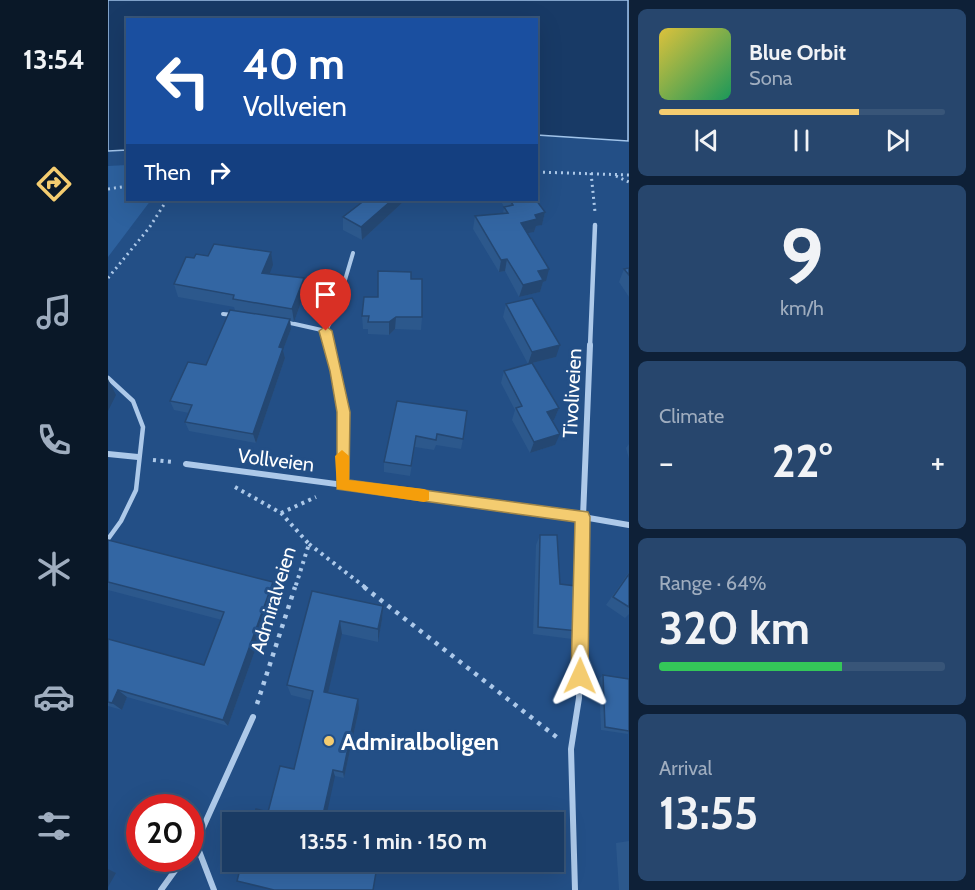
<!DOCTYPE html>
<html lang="en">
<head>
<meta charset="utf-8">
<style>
	body { margin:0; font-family:Cabin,sans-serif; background:#27466d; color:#f1f3f6; height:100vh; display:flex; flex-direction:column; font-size:22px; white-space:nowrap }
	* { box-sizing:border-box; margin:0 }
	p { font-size:20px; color:#9fadbf }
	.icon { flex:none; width:33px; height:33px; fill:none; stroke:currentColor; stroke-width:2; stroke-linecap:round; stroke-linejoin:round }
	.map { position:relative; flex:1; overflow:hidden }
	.drawer { display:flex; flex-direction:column; gap:9px; padding:9px; background:#0e2037; width:346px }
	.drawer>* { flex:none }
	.guide { position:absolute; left:18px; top:18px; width:412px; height:183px; border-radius:0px; box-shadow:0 6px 24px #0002,0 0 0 2px #385578; background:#1a4fa0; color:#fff; overflow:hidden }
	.speed { position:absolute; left:18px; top:794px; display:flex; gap:12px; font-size:30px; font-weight:700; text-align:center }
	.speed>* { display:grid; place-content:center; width:78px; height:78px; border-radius:50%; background:#1a3b64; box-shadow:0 6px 24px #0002,0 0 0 2px #385578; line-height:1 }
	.speed .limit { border:9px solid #d22; background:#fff; color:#111 }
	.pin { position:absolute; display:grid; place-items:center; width:51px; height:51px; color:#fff; margin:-62px -26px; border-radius:50% 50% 50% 0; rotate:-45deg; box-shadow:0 0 6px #0007 }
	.pin .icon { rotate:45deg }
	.me { position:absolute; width:66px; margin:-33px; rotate:1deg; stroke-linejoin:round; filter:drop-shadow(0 0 4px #0008) }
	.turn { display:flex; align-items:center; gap:21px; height:126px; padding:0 18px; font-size:27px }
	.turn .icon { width:78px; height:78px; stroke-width:2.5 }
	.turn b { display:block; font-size:42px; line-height:51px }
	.then { display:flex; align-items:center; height:57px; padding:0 18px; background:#0003; gap:12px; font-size:22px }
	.big { font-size:45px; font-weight:700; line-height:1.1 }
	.drawer .card { flex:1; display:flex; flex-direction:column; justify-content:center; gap:9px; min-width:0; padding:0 21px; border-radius:9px; background:#27466d }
	.drawer .dial { align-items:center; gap:0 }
	.dial b { font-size:78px; line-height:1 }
	.song { display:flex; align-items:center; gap:18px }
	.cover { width:72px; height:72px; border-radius:9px; background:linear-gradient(135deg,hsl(50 70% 55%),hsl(150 70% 35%)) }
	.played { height:6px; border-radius:3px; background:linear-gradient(90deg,#f4cc70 70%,#385578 70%) }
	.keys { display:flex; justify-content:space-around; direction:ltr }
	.heat { display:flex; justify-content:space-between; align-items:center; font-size:33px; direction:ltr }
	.charge { height:9px; border-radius:4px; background:linear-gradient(90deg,#34c759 64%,#385578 0) }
	.trip { position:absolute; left:114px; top:812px; width:342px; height:60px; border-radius:0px; background:#1a3b64; box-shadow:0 6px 24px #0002,0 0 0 2px #385578; font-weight:700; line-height:60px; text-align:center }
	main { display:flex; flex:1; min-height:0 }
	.tabs { display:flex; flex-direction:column; width:108px; justify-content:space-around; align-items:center; background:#0a1828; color:#9fadbf }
	.tabs .icon { width:42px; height:42px }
	.tabs .current { color:#f4cc70 }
	.tabs b { font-size:27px; color:#f1f3f6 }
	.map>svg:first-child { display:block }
</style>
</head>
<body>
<main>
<nav class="tabs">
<b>13:54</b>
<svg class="icon current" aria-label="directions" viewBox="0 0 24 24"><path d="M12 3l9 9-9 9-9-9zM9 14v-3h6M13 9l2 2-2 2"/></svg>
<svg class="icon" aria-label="music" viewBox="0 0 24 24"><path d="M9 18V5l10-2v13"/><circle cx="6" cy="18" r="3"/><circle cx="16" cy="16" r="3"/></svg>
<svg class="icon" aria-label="phone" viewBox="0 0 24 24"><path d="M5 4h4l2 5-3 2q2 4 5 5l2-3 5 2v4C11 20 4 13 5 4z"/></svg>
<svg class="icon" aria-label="climate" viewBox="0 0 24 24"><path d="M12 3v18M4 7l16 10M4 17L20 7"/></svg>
<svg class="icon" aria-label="car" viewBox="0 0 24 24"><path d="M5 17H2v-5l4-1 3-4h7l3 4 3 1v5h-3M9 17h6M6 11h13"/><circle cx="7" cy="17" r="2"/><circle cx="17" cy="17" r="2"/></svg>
<svg class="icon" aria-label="filters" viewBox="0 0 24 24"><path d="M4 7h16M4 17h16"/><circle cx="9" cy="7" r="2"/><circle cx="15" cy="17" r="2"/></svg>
</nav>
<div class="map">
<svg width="521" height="890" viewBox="0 0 521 890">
	<rect width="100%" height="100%" fill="#234f86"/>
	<!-- green -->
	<polygon fill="#2d619e" points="19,165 20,200 43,200 0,257 0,166"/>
	<!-- water -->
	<polygon fill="#183a66" stroke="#a1c4ea" stroke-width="1.5" points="0,0 520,0 520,141 429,135 429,20 20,20 19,150 0,151"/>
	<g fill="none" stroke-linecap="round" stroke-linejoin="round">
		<!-- path-far2 -->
		<g stroke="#adc9e9" stroke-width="3" stroke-dasharray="2 4" stroke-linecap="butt">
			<polyline points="429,172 521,175"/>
			<polyline points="483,173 487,212"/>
			<polyline points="508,176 521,182"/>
			<polyline points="0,189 20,186"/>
			<polyline points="0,278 41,228 59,200"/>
		</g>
		<!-- path-far1 -->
		<g stroke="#adc9e9" stroke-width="4" stroke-dasharray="3 4.5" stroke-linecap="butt">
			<polyline points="45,460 65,462"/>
			<polyline points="127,487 173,513 201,544 187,588"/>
			<polyline points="173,513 208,497"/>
			<polyline points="201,544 258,588"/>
		</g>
		<!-- path -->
		<g stroke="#adc9e9" stroke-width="4.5" stroke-dasharray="4 6" stroke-linecap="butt">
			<polyline points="256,587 451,739"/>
			<polyline points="149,704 187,587"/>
		</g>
		<!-- service-far2 -->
		<g stroke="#adc9e9" stroke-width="4">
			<polyline points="115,314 125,315"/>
			<polyline points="178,322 218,331 229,307 245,253"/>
		</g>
		<!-- service-far1 -->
		<g stroke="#adc9e9" stroke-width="4.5">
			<polyline points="0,378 25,401 35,427 28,490 13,521 0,539"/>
			<polyline points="473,588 475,517"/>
		</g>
		<!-- service -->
		<g stroke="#adc9e9" stroke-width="6">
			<polyline points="53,890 76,858"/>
			<polyline points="106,890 88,843 145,717"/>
			<polyline points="467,890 463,749 471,698 473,587"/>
		</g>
		<!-- minor-far1 -->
		<g stroke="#adc9e9" stroke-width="4.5">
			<polyline points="218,331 222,347"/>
			<polyline points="482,347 487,225"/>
		</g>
		<!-- minor -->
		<g stroke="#adc9e9" stroke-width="6">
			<polyline points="222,345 235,412 234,485"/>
			<polyline points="482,345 475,517 521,525"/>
			<polyline points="0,454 30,457"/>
			<polyline points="78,464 475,517"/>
		</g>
	</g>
	<!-- wall -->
	<g fill="#2c588c">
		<polygon points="257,200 294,200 294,203 254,240 235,230 235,217"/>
		<polygon points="394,200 428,200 437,212 434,225 428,226 426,232 419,233 438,281 435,282 432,292 411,297 397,271 391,272 365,229 367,216 395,214 396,207 393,201"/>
		<polygon points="165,265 161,273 196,278 197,291 186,322 182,321 183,329 175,350 177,358 148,443 81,431 77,422 81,413 66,410 62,401 98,365 127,310 126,307 70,297 66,284"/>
		<polygon points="521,268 521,297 511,282 516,269"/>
		<polygon points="303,279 314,317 313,330 287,329 281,335 260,334 260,329 255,329 254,316 270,297"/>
		<polygon points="398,304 448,357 424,363 451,408 446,420 444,421 447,445 422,453 404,420 407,410 393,383 396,371 420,364 395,317"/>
		<polygon points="289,401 355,439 353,449 328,445 326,450 307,447 302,476 276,472 276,462"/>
		<polygon points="521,444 521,459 518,448"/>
		<polygon points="432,535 470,631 464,639 425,634 428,545"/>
		<polygon points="0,540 168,592 120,726 19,697 14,710 0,706 0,639 96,665 114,620 0,590"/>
		<polygon points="521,572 521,614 517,618 498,605"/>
		<polygon points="204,591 275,606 274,620 270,642 234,634 220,693 251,709 236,778 227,776 160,812 186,769 203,700 183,695 179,685"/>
		<polygon points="495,675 521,679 520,734 493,730 491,679"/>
		<polygon points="521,841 521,890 511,890 508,843"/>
	</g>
	<!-- shaded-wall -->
	<g fill="#244772">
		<polygon points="284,200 294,200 294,203 254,240 253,227"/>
		<polygon points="437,212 434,225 428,226 426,232 410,235 413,223 427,215"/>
		<polygon points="163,252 165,265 157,286 154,273"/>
		<polygon points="399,259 397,271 391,272 393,260"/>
		<polygon points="441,269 438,281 435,282 432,292 411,297 415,285 430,271"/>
		<polygon points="196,278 197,291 186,322 184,309"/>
		<polygon points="288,317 287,329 281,335 281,322"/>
		<polygon points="182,319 183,329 175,350 177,358 148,443 145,434 171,347"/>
		<polygon points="452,345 448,357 420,364 424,352"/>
		<polygon points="0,379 8,395 0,411"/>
		<polygon points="451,408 446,420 434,423 439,412"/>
		<polygon points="452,434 447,445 422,453 426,442"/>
		<polygon points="165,582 168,592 120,726 115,720"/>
		<polygon points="275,606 274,620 270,642 270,629"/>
		<polygon points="232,621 234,634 218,702 216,692"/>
		<polygon points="10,690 19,697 14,710 4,703"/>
		<polygon points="250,699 251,709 236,778 235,772"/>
		<polygon points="225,770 227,776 217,822 214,819"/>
		<polygon points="0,869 8,873 0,887"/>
	</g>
	<!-- building -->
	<g fill="#3366a3" stroke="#244772" stroke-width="1.5">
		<polygon points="257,200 284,200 253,227 235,217"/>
		<polygon points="402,200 428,200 437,212 427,215 429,219 413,223 441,269 430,271 435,280 415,285 399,259 393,260 367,216 400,213 396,207 405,205"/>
		<polygon points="106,244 163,252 154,273 196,278 184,309 125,299 126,295 66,284 78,257 86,258 88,254 100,256"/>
		<polygon points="521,268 521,275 516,269"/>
		<polygon points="270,271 303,272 303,279 314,279 314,317 288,317 281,322 260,322 261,316 254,316 256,297 270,297"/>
		<polygon points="424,298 452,345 424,352 398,304"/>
		<polygon points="122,310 182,319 171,347 175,348 145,434 77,422 84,405 62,401 80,362 98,365"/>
		<polygon points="424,363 451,408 439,412 452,434 426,442 408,408 414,406 396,371"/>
		<polygon points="289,401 359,411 355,439 329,434 328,440 308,436 303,466 276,462"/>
		<polygon points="432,535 449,535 452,584 468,586 470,631 430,627"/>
		<polygon points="0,540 165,582 115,720 10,690 4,703 0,702 0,639 96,665 116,612 0,582"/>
		<polygon points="521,574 521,607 505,597"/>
		<polygon points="204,591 275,606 270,629 232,621 216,692 250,699 235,772 225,770 214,819 226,822 145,822 148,809 160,812 172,766 186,769 205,691 179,685"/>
		<polygon points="495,675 521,679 521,731 497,727"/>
		<polygon points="134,861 270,861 265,890 166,890 129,881"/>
	</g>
	<!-- route -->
	<polygon fill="#f4cc70" stroke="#9f8549" stroke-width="1.5" points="218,326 224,331 242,412 241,480 480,512 482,517 480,676 477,681 472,684 466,681 463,676 467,522 229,489 229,412 222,371 211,331"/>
	<!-- slow -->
	<polygon fill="#f59e0b" points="234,450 241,456 241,480 316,489 321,491 321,500 316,502 229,489 227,456"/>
	<!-- markers -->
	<circle fill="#f4cc70" stroke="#234f86" stroke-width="2" cx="221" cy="741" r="6"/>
	<g text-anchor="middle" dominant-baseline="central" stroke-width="6" stroke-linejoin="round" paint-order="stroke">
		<!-- street labels -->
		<g font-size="20" fill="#fff" stroke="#234f86">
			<text transform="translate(464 393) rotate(-87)">Tivoliveien</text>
			<text transform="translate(168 460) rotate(7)">Vollveien</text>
			<text transform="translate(165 600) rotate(-73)">Admiralveien</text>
		</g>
		<!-- near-poi labels -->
		<g font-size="24" font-weight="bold" fill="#fff" stroke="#234f86" text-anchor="start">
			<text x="233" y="741">Admiralboligen</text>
		</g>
	</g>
</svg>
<div class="speed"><div class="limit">20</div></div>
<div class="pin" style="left:218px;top:331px;background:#d93025"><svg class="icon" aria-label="arrive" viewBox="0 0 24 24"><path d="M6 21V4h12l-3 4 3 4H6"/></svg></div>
<svg class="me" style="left:472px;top:676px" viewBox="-20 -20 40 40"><path d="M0-17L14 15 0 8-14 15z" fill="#f4cc70" stroke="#fff" stroke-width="4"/></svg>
<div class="trip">13:55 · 1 min · 150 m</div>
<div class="guide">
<div class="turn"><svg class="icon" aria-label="left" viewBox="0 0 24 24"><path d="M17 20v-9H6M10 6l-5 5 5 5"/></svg><div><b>40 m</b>Vollveien</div></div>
<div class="then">Then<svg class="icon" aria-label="right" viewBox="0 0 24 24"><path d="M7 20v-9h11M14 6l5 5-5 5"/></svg></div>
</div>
</div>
<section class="drawer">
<div class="card">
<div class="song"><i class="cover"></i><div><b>Blue Orbit</b><p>Sona</p></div></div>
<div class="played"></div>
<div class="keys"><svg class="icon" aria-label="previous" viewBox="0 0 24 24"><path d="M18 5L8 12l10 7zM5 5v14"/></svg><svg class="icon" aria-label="pause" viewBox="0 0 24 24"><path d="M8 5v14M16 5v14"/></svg><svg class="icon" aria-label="next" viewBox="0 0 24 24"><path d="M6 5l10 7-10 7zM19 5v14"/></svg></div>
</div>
<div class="card dial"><b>9</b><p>km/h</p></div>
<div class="card"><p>Climate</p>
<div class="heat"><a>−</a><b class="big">22°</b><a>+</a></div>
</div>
<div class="card"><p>Range · 64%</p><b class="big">320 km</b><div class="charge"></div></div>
<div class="card"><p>Arrival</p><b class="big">13:55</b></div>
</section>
</main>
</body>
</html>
